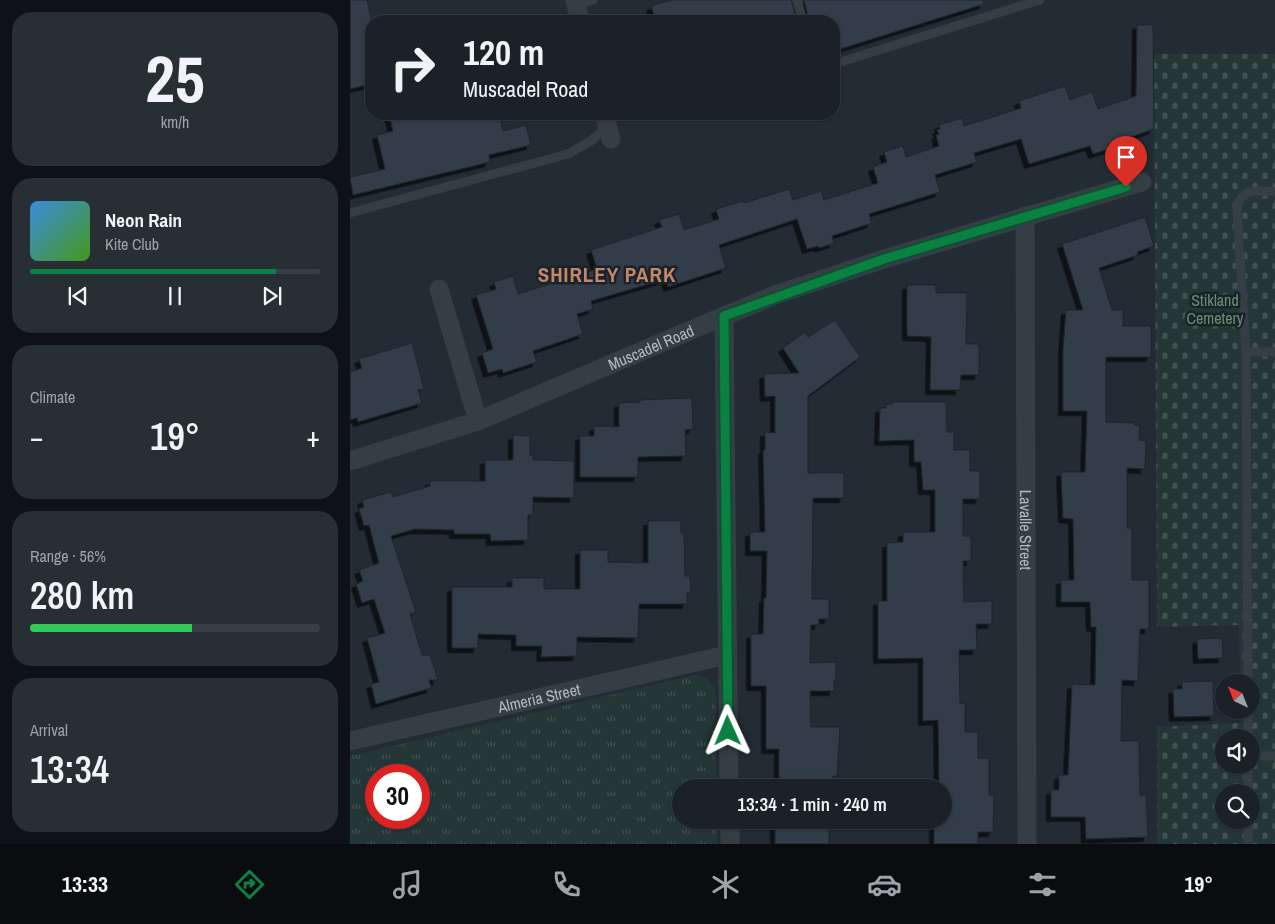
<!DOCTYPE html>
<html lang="en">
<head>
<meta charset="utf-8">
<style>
	body { margin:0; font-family:"Archivo Narrow",sans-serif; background:#272e34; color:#f1f3f6; height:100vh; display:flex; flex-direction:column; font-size:19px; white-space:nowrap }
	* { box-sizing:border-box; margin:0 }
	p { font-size:16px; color:#9fa3a8 }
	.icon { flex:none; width:28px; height:28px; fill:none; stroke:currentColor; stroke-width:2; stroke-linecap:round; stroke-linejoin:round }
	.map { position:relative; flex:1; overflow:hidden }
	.side { display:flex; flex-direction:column; gap:12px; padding:12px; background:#0e1216; width:350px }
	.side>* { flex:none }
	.guide { position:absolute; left:15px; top:15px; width:475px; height:105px; border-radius:20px; box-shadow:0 1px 4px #0004,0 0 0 1px #383e45; background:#1a2128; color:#f1f3f6; overflow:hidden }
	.needle { width:32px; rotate:317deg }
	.buttons { position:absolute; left:865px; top:674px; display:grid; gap:10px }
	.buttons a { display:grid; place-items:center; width:45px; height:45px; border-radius:50%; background:#1a2128; box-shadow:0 1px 4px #0004,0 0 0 1px #383e45; font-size:25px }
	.speed { position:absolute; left:15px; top:764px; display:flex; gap:10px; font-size:25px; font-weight:700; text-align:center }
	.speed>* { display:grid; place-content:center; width:65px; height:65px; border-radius:50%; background:#1a2128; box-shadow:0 1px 4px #0004,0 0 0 1px #383e45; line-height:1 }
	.speed .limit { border:8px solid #d22; background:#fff; color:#111 }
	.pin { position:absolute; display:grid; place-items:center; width:42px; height:42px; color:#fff; margin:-51px -21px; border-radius:50% 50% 50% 0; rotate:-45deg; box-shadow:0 0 5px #0007 }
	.pin .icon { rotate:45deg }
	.me { position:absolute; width:55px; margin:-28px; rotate:359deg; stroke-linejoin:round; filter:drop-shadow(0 0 4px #0008) }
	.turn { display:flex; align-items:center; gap:18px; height:105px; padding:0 15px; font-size:22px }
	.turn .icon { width:65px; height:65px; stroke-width:2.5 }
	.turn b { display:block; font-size:35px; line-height:42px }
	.big { font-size:38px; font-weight:600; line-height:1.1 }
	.side .card { flex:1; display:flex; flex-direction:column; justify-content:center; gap:8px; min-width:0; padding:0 18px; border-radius:20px; background:#272e34 }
	.side .dial { align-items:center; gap:0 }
	.dial b { font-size:65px; line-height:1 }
	.song { display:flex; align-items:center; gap:15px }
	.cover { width:60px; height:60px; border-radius:8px; background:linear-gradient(135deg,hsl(210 70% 55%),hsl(100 70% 35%)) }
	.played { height:5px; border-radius:2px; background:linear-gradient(90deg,#0b8043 85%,#383e45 85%) }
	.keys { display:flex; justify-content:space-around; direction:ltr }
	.heat { display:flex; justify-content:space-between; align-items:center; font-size:28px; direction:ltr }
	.charge { height:8px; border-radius:4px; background:linear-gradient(90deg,#34c759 56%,#383e45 0) }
	.trip { position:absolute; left:322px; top:779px; width:280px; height:50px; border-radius:25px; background:#1a2128; box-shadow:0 1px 4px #0004,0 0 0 1px #383e45; font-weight:600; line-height:50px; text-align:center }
	.tab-bar { display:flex; height:80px; justify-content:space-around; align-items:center; background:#0a0d10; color:#9fa3a8 }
	.tab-bar .icon { width:35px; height:35px }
	.tab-bar .on { color:#0b8043 }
	.tab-bar b { font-size:22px; color:#f1f3f6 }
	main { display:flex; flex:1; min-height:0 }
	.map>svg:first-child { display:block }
</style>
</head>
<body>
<main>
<section class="side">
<div class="card dial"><b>25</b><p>km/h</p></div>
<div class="card">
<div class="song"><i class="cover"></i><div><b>Neon Rain</b><p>Kite Club</p></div></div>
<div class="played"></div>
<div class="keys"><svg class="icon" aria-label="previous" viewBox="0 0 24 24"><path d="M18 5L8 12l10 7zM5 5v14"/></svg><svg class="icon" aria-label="pause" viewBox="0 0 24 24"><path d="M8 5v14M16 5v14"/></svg><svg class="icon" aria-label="next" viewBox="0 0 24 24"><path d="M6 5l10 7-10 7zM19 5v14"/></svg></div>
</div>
<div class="card"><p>Climate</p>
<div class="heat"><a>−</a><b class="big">19°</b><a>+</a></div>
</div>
<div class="card"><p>Range · 56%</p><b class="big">280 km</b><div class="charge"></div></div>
<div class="card"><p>Arrival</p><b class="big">13:34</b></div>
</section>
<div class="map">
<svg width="925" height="844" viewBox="0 0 925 844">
	<defs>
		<pattern id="cemetery-stones" width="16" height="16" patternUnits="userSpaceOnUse" patternTransform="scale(1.25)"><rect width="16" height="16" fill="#253636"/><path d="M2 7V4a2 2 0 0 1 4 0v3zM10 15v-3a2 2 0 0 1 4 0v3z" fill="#425151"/></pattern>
		<pattern id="park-tufts" width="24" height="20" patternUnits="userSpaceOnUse" patternTransform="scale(1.25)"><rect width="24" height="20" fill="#253636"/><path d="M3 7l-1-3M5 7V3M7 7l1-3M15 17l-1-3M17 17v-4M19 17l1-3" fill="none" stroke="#425151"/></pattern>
		<filter id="shadow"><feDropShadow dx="-4.5" dy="4.5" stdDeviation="0" flood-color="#0009"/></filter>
	</defs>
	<rect width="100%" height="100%" fill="#232c35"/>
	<!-- cemetery -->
	<path fill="url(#cemetery-stones)" fill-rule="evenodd" d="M804 54H925V844H807V727L890 723V710H901V682H890L889 625 807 627ZM874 738H901V765H874ZM874 792H901V820H874Z"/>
	<!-- park -->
	<path fill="url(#park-tufts)" fill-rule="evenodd" d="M345 675C357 677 362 681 366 692V787L331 788V820H366L367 844H0V756ZM26 775H69V818H26Z"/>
	<!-- building -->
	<g fill="#323e48" stroke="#1d252c" filter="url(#shadow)">
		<polygon points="0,0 17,0 21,18 21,84 0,89"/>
		<polygon points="321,0 441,0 447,21 306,21 301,6"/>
		<polygon points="454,0 633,0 634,4 484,51 484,21 459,21"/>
		<polygon points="787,25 803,25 804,129 758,145 759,149 743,154 740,146 679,164 671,139 624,153 627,162 585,175 590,192 519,214 522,223 482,236 484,243 469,248 468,246 457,249 447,219 369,245 376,268 318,287 316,279 241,301 243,309 227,314 233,334 183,351 187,362 153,373 152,369 138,373 132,353 143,349 126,295 146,289 144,282 163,276 168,294 247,269 241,250 312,227 309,220 329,214 334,230 369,219 366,209 393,201 394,203 439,189 443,200 471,191 474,200 528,183 523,167 537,162 534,152 553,146 556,157 589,146 586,135 589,134 587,130 590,129 589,125 612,118 614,126 671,108 669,101 715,86 720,100 742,92 748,109 786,96"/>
		<polygon points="39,114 149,114 153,131 176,125 181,145 139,155 140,162 3,195 0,177 35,169 27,135 43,131"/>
		<polygon points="795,217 804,246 787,252 788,255 749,268 762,310 773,310 773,326 801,326 801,357 756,357 756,422 784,423 784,425 790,426 789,440 796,441 795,469 777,468 777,528 782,528 782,580 799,580 799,629 790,629 788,681 772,680 771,741 789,741 790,795 796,795 798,837 736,839 735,817 701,817 701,790 709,790 709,775 718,775 722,684 745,685 746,627 741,627 740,602 711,602 711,580 724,580 723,519 713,518 711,472 735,472 737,411 713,411 713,349 716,310 733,310 712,244"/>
		<polygon points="557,285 586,285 586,293 617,293 616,344 629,344 629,375 611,375 610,390 580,390 581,337 557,336"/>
		<polygon points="485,320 510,357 458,396 458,473 494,473 494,498 463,498 462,599 479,599 479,619 469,619 469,625 461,625 460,663 486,662 486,680 484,680 484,691 460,691 461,727 490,727 487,776 483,776 483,785 429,785 429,749 416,749 416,686 401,686 401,634 413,634 414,598 416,598 417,551 400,551 400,532 415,532 413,450 415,450 415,432 425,433 425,396 415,397 414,374 449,373 433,348 455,332 458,337"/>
		<polygon points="62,343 74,389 68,390 72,403 8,422 7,418 0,420 0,372 12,368 9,359"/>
		<polygon points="340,398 342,401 343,429 335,430 336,456 288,457 288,477 230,477 230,436 244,436 244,426 269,427 269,403 290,402 290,400"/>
		<polygon points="542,402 596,402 597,432 604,432 604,450 620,450 620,471 630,471 630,499 613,499 613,536 621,536 621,561 613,561 614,602 642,601 642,624 626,624 627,650 609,650 610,704 615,703 615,732 628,732 628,758 639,758 639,795 644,795 643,832 628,832 628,844 584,844 584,820 594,820 594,788 589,788 588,720 573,721 573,658 528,659 528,601 537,601 537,543 553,542 553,532 585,532 585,490 573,490 571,462 564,462 564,440 529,441 530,408 536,408 536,404 542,404"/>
		<polygon points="163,435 180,436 180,455 183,455 183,460 224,461 224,498 183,497 183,515 178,515 178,540 141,541 140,534 104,534 104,530 65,529 41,536 66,612 60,614 72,655 80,655 88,680 79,680 81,688 26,704 21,684 29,682 17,638 35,633 24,599 12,603 6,584 13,581 9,570 29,563 19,525 14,526 9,509 14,507 12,500 41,492 43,497 80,486 80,481 135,481 135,460 163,460"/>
		<polygon points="298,521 331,521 331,533 334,533 335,576 340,576 341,593 337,593 337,604 289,604 288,638 227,637 227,656 191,657 192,646 166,646 166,635 128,634 128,648 102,648 102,587 162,587 162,578 194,578 194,589 230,589 230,550 258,550 258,562 298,563"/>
		<polygon points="872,638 873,658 848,659 847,639"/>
		<polygon points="863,681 864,716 824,717 823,689 832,689 832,682"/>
		<rect x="425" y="820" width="54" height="24"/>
	</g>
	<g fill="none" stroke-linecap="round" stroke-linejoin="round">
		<!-- lane -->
		<g stroke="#363e45" stroke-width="9">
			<polyline points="447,0 453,21"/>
			<polyline points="226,5 243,0"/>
			<polyline points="484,64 690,0"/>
			<polyline points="254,116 277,114"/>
			<polyline points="0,213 218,154 241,141 257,126"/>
			<polyline points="896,352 925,352"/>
			<path d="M898 682 896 352 887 210C889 188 907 190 925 192"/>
			<polyline points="898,710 898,738"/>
			<polyline points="901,756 925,756"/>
			<polyline points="898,765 898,792"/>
			<polyline points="898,820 898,844"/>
		</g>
		<!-- street -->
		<g stroke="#363e45" stroke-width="19">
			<polyline points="225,0 230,21"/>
			<polyline points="254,114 261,139"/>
			<path id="s1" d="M675 216 677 844"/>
			<polyline points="89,289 128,421"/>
			<polyline points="374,316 379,788"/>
			<path id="s2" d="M0 461 128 421 374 316 428 294 534 259 792 182"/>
			<path id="s3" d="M0 741 377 655"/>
			<polyline points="380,820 380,844"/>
		</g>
	</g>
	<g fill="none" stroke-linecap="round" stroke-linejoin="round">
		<defs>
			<polyline id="route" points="378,731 374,316 534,259 776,187"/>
		</defs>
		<!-- route casing -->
		<use href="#route" stroke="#07532c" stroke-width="12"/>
		<!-- route -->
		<use href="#route" stroke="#0b8043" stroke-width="9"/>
	</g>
	<g text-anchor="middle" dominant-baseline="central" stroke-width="5" stroke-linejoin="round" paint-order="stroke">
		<!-- park labels -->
		<g font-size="16" fill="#6b8f70" stroke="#1b232a">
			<text x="865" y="300">Stikland<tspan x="865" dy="18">Cemetery</tspan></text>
		</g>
		<!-- street labels -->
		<g font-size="16" fill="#b1b9c2" stroke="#1b232a">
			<text stroke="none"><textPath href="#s2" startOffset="322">Muscadel Road</textPath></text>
			<text stroke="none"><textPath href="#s1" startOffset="314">Lavalle Street</textPath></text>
			<text stroke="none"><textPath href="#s3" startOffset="194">Almeria Street</textPath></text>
		</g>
		<!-- district labels -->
		<g font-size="21" font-weight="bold" letter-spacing="1" fill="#c48769" stroke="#1b232a">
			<text x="257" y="274">SHIRLEY PARK</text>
		</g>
	</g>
</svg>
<div class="buttons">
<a><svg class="needle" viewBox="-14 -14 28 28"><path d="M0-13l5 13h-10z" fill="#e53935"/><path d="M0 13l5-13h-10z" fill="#9fa3a8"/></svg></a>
<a><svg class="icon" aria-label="sound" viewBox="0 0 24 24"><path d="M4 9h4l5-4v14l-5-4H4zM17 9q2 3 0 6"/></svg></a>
<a><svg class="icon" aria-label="search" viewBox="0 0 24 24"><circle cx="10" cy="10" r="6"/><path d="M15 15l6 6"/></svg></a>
</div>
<div class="speed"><div class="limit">30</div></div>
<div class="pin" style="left:776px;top:187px;background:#d93025"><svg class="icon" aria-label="arrive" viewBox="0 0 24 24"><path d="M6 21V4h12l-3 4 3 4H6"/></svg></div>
<svg class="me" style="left:378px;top:731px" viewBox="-20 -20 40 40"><path d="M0-17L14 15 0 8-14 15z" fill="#0b8043" stroke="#fff" stroke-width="4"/></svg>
<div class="trip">13:34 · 1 min · 240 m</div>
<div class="guide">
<div class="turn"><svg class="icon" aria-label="right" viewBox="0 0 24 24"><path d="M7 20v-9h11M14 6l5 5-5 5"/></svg><div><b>120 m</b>Muscadel Road</div></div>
</div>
</div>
</main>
<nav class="tab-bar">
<b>13:33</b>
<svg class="icon on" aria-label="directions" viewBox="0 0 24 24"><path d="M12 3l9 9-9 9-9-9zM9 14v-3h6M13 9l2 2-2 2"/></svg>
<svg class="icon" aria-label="music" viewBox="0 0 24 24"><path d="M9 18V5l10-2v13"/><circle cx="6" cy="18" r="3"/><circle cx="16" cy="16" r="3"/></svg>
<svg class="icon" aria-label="phone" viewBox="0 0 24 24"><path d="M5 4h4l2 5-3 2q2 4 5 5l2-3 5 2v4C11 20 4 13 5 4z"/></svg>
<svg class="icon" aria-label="climate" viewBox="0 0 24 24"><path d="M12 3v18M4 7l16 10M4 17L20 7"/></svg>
<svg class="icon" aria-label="car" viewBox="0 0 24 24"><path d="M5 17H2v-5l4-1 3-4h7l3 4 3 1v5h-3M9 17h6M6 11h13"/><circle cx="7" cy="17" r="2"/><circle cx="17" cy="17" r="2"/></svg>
<svg class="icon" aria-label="filters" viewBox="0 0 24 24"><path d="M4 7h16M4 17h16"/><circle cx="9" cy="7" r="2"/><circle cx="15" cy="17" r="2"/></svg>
<b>19°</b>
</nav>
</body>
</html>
